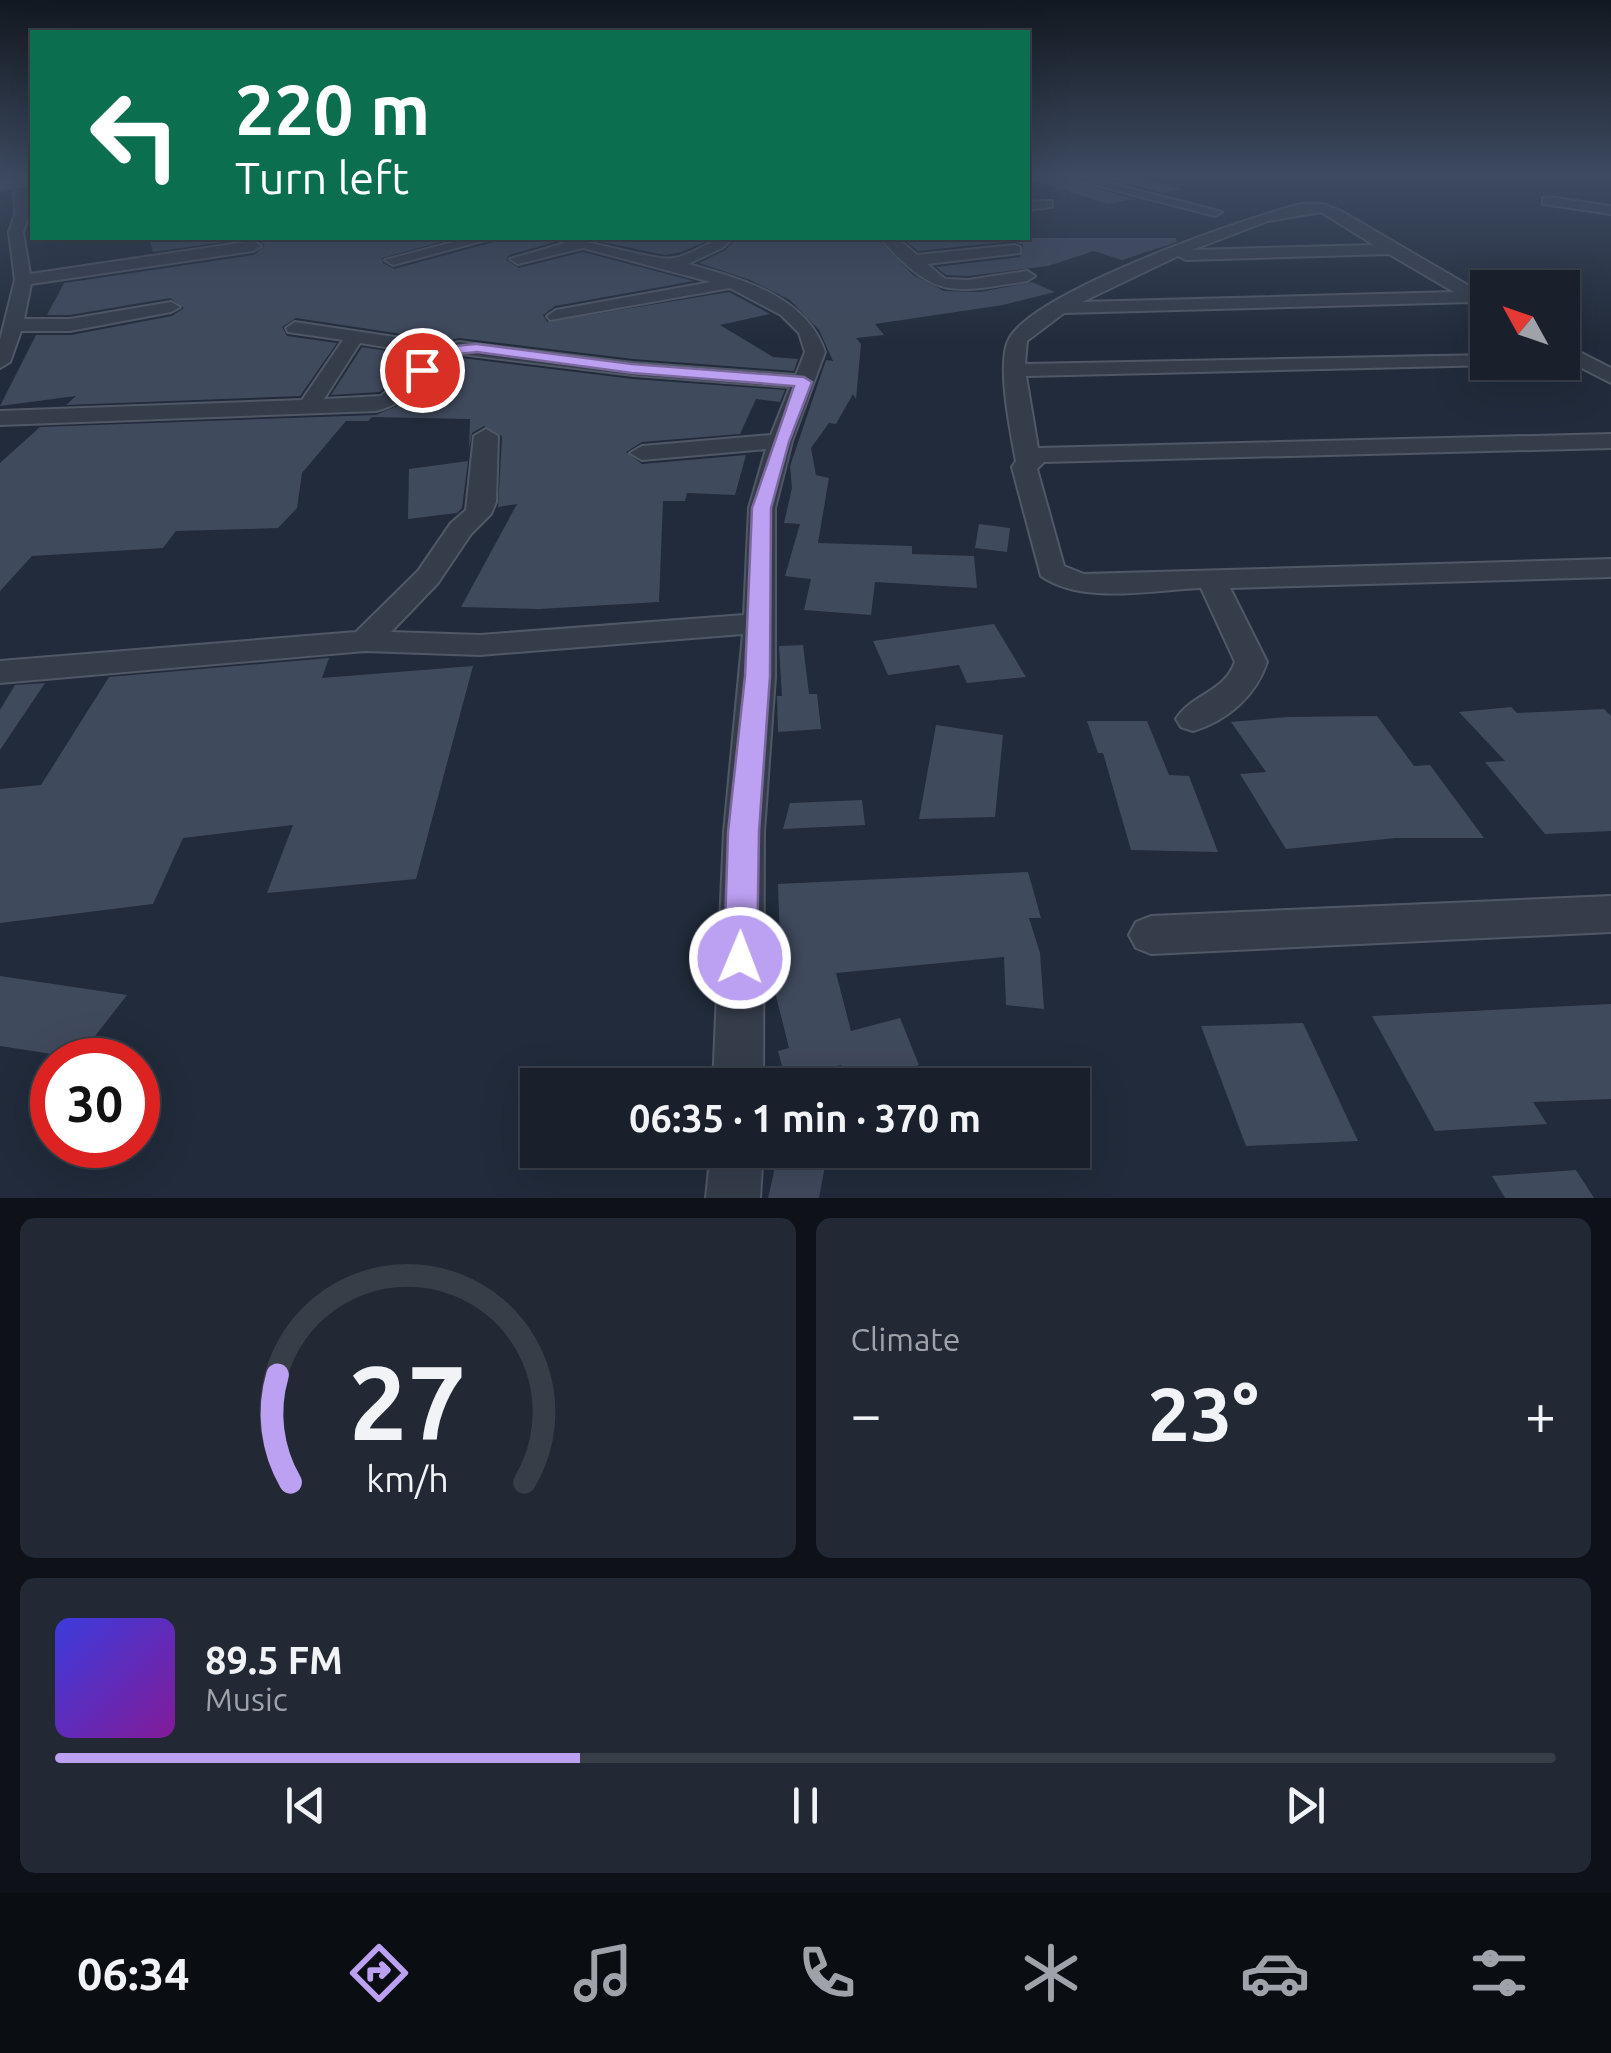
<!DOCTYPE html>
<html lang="en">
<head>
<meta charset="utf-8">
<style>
	body { margin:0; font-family:Ubuntu,sans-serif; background:#222834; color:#f1f3f6; height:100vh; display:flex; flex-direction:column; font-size:38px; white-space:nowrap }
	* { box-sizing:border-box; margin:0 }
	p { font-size:32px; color:#9fa3a9 }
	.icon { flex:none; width:55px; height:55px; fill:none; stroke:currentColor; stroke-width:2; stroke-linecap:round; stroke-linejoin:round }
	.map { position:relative; height:1198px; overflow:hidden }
	.drawer { display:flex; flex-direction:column; gap:20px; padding:20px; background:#0e1218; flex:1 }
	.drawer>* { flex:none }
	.guide { position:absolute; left:30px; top:30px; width:1000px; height:210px; border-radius:0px; box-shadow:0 10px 40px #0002,0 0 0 2px #373e48; background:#0b6e4f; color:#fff; overflow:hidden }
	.needle { width:65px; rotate:310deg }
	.buttons { position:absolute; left:1470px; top:270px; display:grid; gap:20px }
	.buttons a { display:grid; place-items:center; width:110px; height:110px; border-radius:0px; background:#19202c; box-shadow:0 10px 40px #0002,0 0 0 2px #373e48; font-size:50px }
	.speed { position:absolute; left:30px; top:1038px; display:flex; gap:20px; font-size:50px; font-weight:700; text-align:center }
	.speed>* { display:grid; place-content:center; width:130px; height:130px; border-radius:50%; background:#19202c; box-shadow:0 10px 40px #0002,0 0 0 2px #373e48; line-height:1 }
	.speed .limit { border:15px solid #d22; background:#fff; color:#111 }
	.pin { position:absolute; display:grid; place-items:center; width:85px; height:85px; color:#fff; margin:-42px; border:5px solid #fff; border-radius:50%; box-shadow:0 2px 10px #0007 }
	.me { position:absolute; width:110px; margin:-55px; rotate:1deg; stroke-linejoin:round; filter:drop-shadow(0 0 8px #0008) }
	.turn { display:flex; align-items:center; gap:35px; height:210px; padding:0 40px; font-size:45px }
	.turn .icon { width:130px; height:130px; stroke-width:2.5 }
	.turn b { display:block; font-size:70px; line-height:85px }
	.big { font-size:75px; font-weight:700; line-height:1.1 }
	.drawer .card { flex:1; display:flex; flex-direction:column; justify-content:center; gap:15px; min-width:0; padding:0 35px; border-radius:15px; background:#222834 }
	.drawer .dial { align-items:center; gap:0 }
	.dial svg { height:260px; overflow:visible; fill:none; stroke:#373e48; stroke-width:7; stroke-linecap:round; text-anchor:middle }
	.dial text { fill:#f1f3f6; stroke:none }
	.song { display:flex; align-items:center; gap:30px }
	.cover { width:120px; height:120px; border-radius:15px; background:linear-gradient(135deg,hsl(240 70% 55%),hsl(290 70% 35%)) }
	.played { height:10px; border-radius:5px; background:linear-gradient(90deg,#bca0f2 35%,#373e48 35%) }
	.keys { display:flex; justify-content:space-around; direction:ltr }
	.heat { display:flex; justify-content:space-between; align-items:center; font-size:55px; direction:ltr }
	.drawer .tiles { flex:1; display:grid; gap:20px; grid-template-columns:1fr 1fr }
	.card:last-child { grid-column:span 2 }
	.trip { position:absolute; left:520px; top:1068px; width:570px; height:100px; border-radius:0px; background:#19202c; box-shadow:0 10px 40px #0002,0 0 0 2px #373e48; font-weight:700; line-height:100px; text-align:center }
	.menu { display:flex; height:160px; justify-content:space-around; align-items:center; background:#0a0d12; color:#9fa3a9 }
	.menu .icon { width:70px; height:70px }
	.menu .current { color:#bca0f2 }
	.menu b { font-size:45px; color:#f1f3f6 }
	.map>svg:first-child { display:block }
</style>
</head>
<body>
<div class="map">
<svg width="1611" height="1198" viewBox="0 0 1611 1198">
	<rect width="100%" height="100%" fill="#212b3b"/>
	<!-- building -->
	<g fill="#404a5d">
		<polygon points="1032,175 1053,175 1133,199 1108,204 1031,180"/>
		<polygon points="1093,175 1126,175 1181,189 1162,193"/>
		<polygon points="149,238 251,238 153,252"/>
		<polygon points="253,238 455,238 382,258 383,263 394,269 494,242 497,238 553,238 555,242 509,255 506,260 519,268 583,252 694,281 555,306 543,315 547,322 729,292 770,314 720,325 773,357 798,359 794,371 633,359 459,338 448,341 296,318 282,327 287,336 337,343 300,396 66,405 76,396 0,406 36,335 71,335 172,316 184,308 170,298 70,315 47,315 64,283 254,255 265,245"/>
		<polygon points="583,238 715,238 681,252 665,255"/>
		<polygon points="737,238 876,238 913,275 944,291 980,292 1032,282 1055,292 1003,305 875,324 884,335 856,338 861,344 856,399 853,394 836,424 829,423 811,448 816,475 829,478 818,543 912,546 912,554 974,556 977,588 875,582 871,615 804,610 811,579 785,576 800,524 784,523 792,488 790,466 826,360 833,361 819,330 790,300 750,280 699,263 724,251"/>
		<polygon points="902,238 1176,238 1177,242 1122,260 1094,251 1048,266 968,276 946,275 936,267 1020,257 1023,245 1014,241 918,251"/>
		<polygon points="362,347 421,356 380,392 331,395"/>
		<polygon points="462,358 633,379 785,390 780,402 756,399 740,434 642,442 626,452 642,464 746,455 735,495 687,493 685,501 663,501 659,602 539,609 461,607 517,504 498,507 502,436 484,426 472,433 469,449 470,419 372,417 368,421 346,421 302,473 297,508 278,528 176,531 163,548 32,556 0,591 0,463 40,427 376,415 404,403 441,370"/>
		<polygon points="468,461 462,508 457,513 408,519 409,469"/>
		<polygon points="979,524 1010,528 1007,552 975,548"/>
		<polygon points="994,624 1026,677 967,683 959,665 888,675 873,641"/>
		<polygon points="803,645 809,694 817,694 821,729 778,732 777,696 782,696 779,646"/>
		<polygon points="329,658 322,678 473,666 416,879 267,893 293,825 183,838 153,904 0,923 0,789 41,785 109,677"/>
		<polygon points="45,683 0,750 0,710 15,685"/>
		<polygon points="1511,707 1517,713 1604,709 1611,716 1611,831 1545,834 1485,762 1505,761 1459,712"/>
		<polygon points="1377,716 1414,766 1430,765 1484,838 1396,838 1286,849 1240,774 1266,772 1231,722 1287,717"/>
		<polygon points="1087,721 1147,721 1169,775 1189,776 1218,852 1131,850 1103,753 1098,753"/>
		<polygon points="936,725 1003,735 995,817 919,819"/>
		<polygon points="862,800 865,825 783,829 790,803"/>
		<polygon points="1028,872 1041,918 1029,918 1040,953 1044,1009 1006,1005 1004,957 836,973 851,1031 900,1018 919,1065 848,1085 841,1065 786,1081 778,1051 789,1048 772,980 769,945 780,944 778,884"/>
		<polygon points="0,976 127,995 78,1058 0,1046"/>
		<polygon points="1611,1004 1611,1099 1533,1102 1547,1124 1435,1131 1372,1016"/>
		<polygon points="1303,1023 1358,1141 1246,1146 1201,1026"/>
		<polygon points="779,1150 828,1150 819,1198 768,1198"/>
		<polygon points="1576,1170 1594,1198 1505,1198 1492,1176"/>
	</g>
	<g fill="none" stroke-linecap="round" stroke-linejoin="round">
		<defs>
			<g id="minor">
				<polygon points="1057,175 1078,175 1222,212 1215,216"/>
				<polygon points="21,182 28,186 29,215 23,232 30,274 253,241 261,246 253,251 31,284 24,319 70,319 171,302 180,307 171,312 70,331 21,331 10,362 0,368 0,340 15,280 9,232 15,215 14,186"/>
				<polygon points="1548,197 1611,206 1611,214 1543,204 1543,198"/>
				<polygon points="1052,201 1052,207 1028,210 1028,202"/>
				<path d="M1301 204H1323L1341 211 1488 297V310L1471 302 1064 313 1027 341 1025 364 1488 355V362H1497L1495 365 1026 376 1038 448 1611 434V448L1044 462 1037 469 1064 566 1084 574 1611 559V577L1230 588 1267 662C1256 696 1227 721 1193 731L1181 727 1176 719C1191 694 1224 693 1235 662L1201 588C1152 590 1083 605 1041 576L1012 467 1016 461C1011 434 996 363 1009 339 1034 291 1245 218 1301 204ZM1321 212 1374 245 1192 250 1268 221ZM1389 254 1454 292 1082 302 1178 256 1186 260Z"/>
				<polygon points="468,238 493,238 393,265 385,260"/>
				<path d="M556 238C587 238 655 262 674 258 696 254 710 238 733 238L722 248 688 264C739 278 807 296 825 352L792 441 775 508V677L764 832 763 1085H713L724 832 743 634 480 655 365 651 0 683V661L356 632 418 571 451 523 466 510 474 436 486 429 498 436 496 502 491 514 471 534 438 583 391 632 480 635 744 615 749 508 766 449 642 460 630 453 642 446 771 435 790 387 633 375 461 354C425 368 419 400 376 411L0 425V411L302 400 343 340 288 332 286 328 295 322 448 345 459 342 633 363 796 375 805 352 799 333 781 315 730 288 550 320 547 316 556 310 711 282 583 248 518 264 510 259 565 243ZM360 343 430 354 381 396 324 399Z"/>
				<path d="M880 238H897L917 255 1014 245 1020 247V253L927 264 945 279 968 280 1027 271 1035 276 1027 281C950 293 936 300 880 238Z"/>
				<polygon points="1562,343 1611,368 1611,383 1562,358"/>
				<polygon points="1611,896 1611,932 1151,954 1136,948 1129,935 1136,922 1151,916"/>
				<polygon points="711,1150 763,1150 760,1198 706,1198"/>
			</g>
			<polygon id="major" points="32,177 32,187 0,189 0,179"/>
		</defs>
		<!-- minor casing -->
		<use href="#minor" stroke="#505866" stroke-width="4"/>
		<!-- major casing -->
		<use href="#major" stroke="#3e4654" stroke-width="4"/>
		<!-- minor -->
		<use href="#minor" fill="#353d4b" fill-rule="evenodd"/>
		<!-- major -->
		<use href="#major" fill="#535c6b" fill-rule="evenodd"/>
	</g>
	<!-- sky -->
	<linearGradient id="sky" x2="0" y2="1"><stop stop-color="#121820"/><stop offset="0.51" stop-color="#3d4a60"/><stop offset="1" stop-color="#3d4a60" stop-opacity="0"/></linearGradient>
	<rect width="1611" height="343" fill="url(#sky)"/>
	<!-- route -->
	<path fill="#bca0f2" stroke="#7a689d" stroke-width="2.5" d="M477 344 632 364 804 377 812 382 789 442 771 508 770 676 759 832 757 958 752 968 740 972 729 968 724 958 728 832 745 676 752 508 794 386 632 373 477 352 449 355 438 360 427 373 414 370C432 347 450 346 477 344Z"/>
</svg>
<div class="buttons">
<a><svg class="needle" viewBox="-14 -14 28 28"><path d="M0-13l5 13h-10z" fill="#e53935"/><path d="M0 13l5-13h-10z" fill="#9fa3a9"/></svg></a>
</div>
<div class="speed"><div class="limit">30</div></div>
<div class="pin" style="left:422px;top:370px;background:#d93025"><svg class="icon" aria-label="arrive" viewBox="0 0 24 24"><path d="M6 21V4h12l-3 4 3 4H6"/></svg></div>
<svg class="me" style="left:740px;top:958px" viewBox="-20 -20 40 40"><circle r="17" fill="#bca0f2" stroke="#fff" stroke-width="3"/><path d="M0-11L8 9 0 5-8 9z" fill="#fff"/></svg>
<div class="trip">06:35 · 1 min · 370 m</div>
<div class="guide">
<div class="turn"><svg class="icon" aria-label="left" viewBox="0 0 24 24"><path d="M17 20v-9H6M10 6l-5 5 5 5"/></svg><div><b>220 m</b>Turn left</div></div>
</div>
</div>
<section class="drawer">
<div class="tiles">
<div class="card dial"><svg viewBox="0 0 100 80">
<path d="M14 69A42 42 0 1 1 86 69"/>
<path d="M14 69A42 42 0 0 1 10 36" stroke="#bca0f2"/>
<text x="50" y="56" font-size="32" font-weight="700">27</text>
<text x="50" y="72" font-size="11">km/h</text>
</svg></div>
<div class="card"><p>Climate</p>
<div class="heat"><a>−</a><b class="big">23°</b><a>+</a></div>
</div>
<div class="card">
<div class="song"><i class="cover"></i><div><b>89.5 FM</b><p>Music</p></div></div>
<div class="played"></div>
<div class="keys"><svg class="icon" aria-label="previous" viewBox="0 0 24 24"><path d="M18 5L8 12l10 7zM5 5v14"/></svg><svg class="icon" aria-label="pause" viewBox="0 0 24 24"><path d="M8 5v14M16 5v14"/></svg><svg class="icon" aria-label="next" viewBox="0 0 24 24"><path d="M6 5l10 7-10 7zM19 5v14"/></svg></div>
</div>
</div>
</section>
<nav class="menu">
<b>06:34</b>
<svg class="icon current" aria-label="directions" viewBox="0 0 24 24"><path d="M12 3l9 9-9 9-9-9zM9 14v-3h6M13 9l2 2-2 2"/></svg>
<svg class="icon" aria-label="music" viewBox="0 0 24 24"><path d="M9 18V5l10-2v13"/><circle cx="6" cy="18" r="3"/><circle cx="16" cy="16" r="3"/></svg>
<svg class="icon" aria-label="phone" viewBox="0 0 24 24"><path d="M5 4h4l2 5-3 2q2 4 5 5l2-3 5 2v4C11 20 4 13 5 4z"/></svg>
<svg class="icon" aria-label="climate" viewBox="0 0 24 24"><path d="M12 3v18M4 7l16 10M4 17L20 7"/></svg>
<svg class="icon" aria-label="car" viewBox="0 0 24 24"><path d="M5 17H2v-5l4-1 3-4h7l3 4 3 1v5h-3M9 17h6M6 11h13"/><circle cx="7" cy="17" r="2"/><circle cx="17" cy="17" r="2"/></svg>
<svg class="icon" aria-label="filters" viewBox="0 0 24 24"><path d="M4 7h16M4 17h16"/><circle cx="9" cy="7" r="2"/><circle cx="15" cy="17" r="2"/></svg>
</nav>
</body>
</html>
